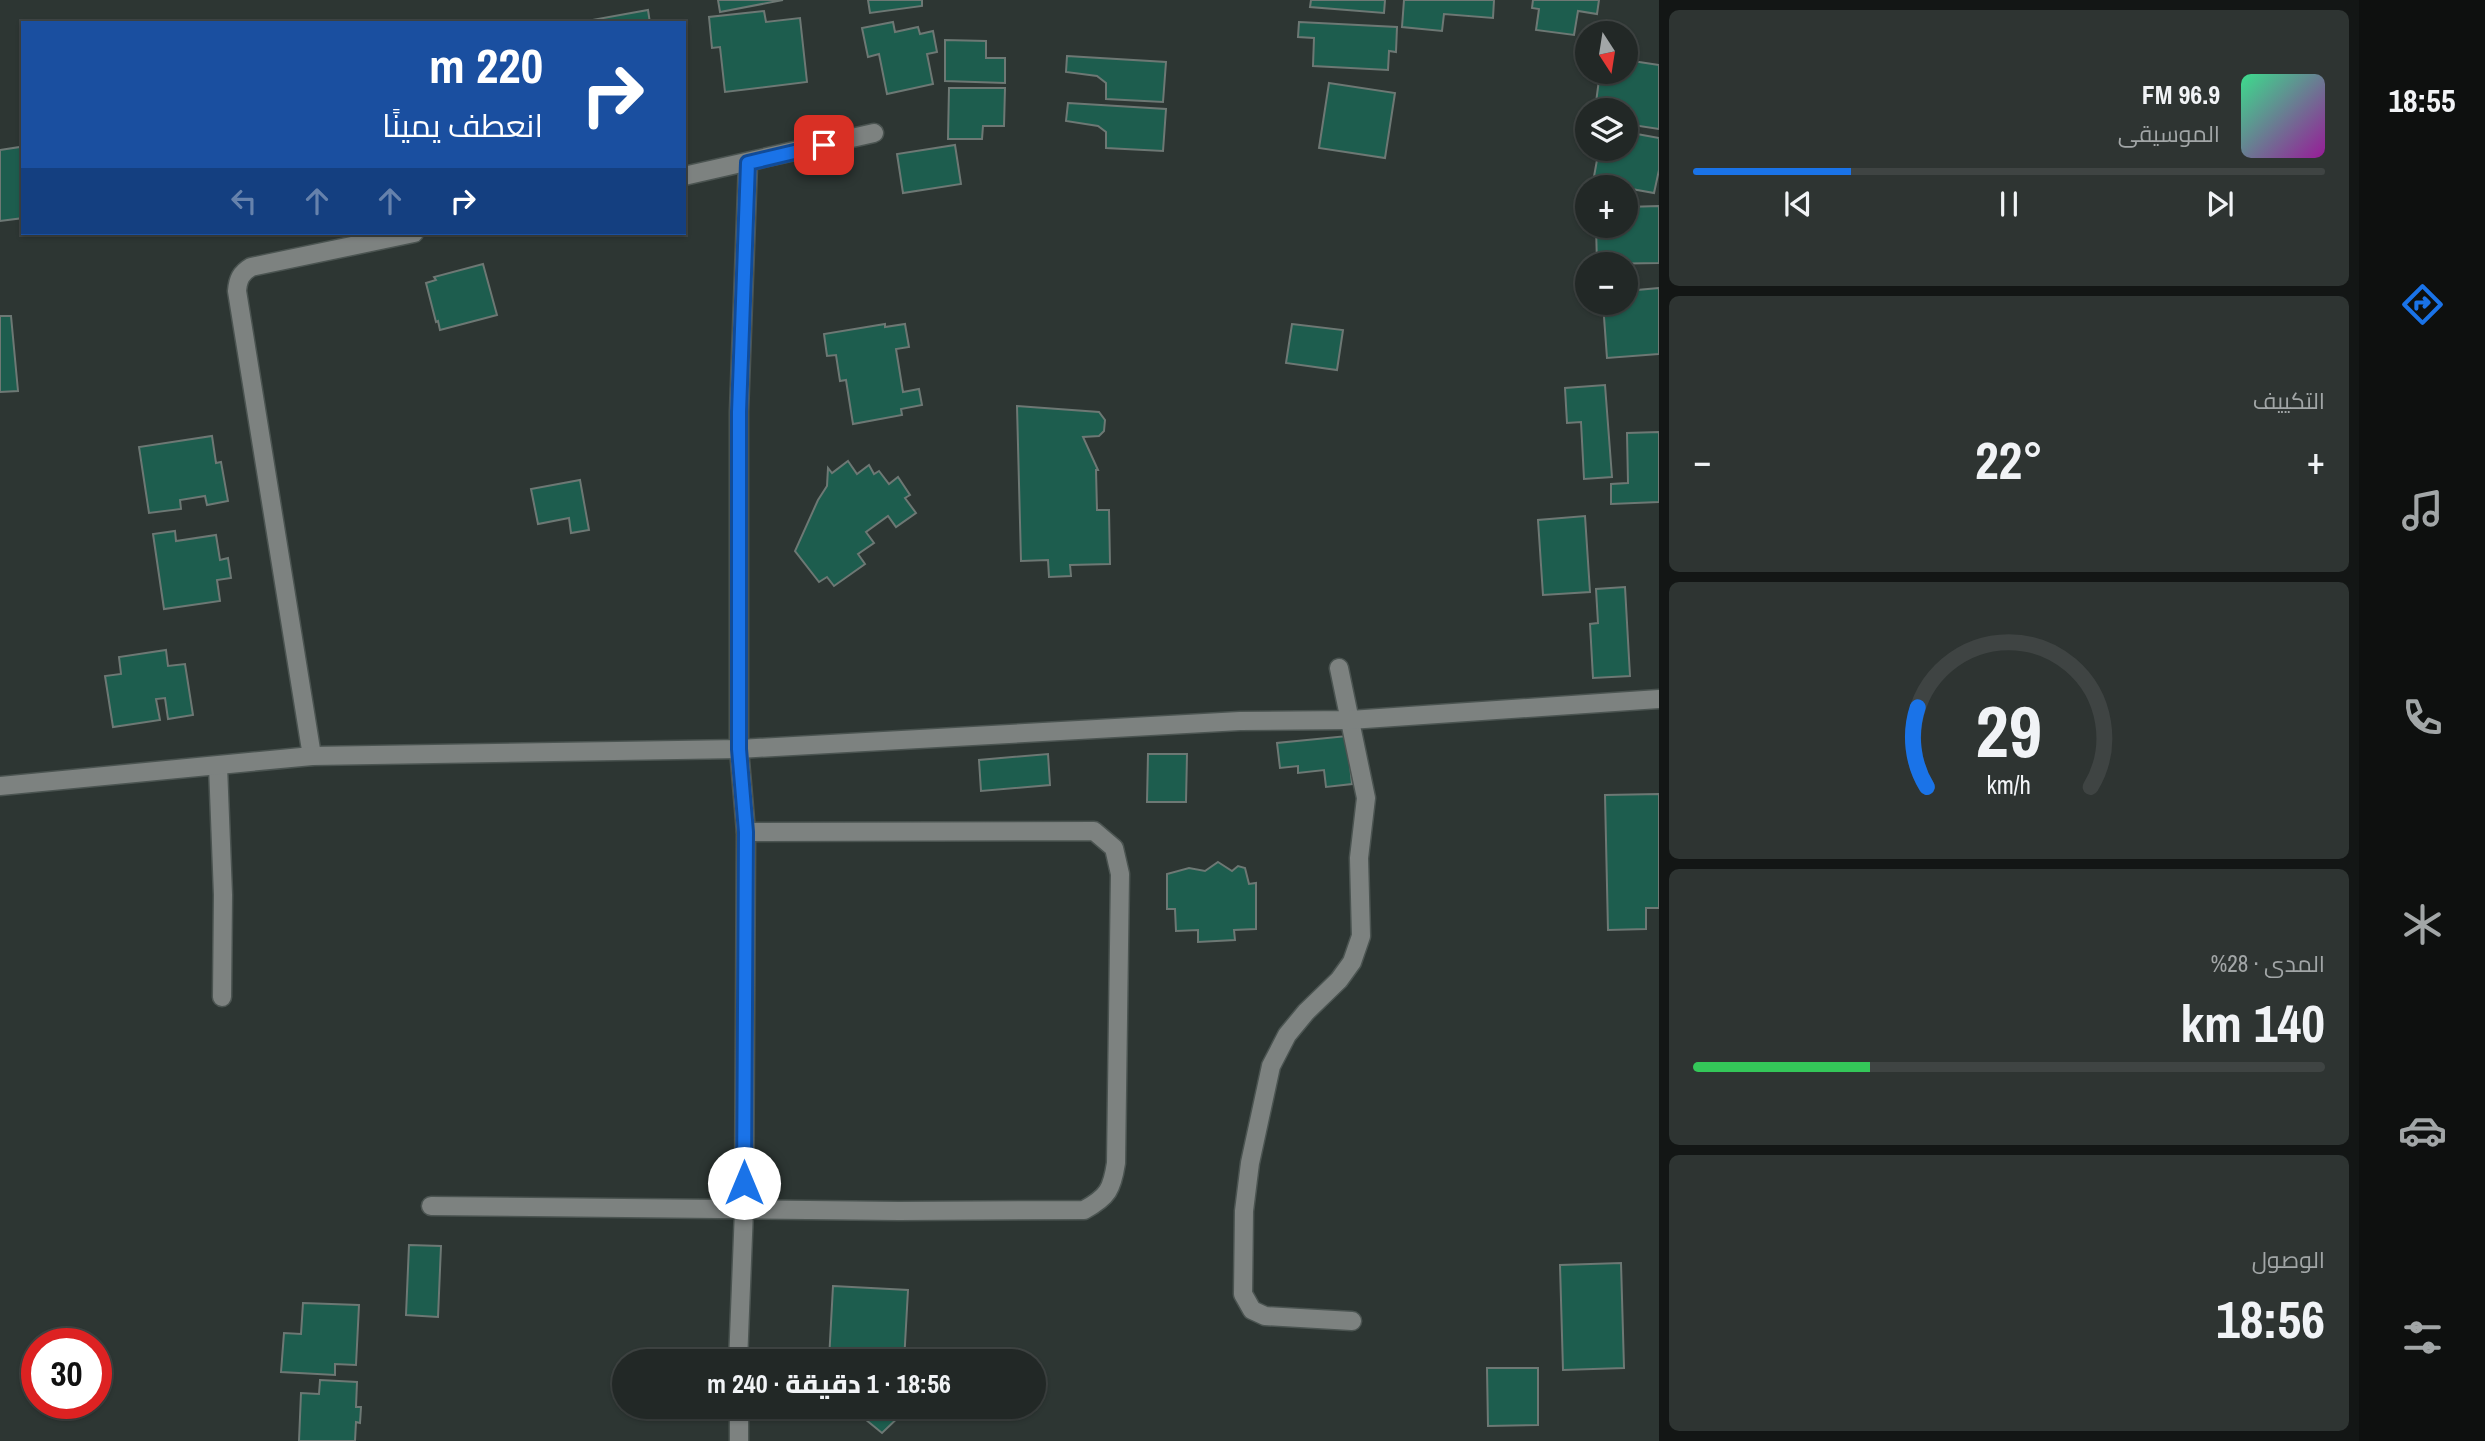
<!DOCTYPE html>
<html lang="ar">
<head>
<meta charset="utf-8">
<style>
	body { margin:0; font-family:"Archivo Narrow",Cairo,sans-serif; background:#2e3432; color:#f1f3f6; direction:rtl; height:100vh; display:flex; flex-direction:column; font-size:26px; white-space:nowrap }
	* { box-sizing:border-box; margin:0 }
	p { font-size:23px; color:#a2a6a7 }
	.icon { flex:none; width:38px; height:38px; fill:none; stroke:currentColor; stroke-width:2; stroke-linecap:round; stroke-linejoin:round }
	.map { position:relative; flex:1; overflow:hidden; direction:ltr }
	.details { display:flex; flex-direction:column; gap:10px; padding:10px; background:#131615; width:700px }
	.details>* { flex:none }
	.top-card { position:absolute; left:21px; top:21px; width:665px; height:214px; border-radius:0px; box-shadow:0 2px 5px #0004,0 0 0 2px #3f4443; direction:rtl; background:#1a4fa0; color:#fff; overflow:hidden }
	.needle { width:46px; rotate:168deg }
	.buttons { position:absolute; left:1575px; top:21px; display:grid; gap:14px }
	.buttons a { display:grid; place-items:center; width:63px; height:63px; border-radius:50%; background:#222826; box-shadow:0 2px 5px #0004,0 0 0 2px #3f4443; font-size:35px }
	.speed { position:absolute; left:21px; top:1328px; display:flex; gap:14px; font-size:35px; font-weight:700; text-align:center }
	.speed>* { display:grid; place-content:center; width:91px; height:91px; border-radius:50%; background:#222826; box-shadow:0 2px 5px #0004,0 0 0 2px #3f4443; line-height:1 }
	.speed .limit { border:10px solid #d22; background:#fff; color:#111 }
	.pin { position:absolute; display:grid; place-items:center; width:60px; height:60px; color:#fff; margin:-30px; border-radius:14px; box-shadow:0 4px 10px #0006 }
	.me { position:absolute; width:77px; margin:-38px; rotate:0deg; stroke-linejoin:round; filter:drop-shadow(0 0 5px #0008) }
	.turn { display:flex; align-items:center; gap:24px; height:147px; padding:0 28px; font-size:32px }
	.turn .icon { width:91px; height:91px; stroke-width:2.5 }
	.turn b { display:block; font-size:49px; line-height:60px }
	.lanes { display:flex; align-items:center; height:66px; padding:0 28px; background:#0003; justify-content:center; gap:35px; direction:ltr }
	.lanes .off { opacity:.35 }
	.big { font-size:52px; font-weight:800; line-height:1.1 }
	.details .tile { flex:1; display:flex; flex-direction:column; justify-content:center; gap:10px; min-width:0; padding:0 24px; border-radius:10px; background:#2e3432 }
	.details .dial { align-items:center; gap:0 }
	.dial svg { height:182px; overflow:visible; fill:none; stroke:#3f4443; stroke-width:7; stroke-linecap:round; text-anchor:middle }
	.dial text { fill:#f1f3f6; stroke:none }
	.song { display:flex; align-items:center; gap:21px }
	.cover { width:84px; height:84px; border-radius:10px; background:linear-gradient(135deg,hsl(150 70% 55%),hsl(300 70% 35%)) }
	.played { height:7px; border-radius:4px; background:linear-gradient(90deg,#1a73e8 25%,#3f4443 25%) }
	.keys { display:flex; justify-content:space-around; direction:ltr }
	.heat { display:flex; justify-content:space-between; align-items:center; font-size:38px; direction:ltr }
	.charge { height:10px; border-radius:5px; background:linear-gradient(90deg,#34c759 28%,#3f4443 0) }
	.trip { position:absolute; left:612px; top:1349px; width:434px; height:70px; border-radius:35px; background:#222826; box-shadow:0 2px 5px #0004,0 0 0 2px #3f4443; font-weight:800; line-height:70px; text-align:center; direction:rtl }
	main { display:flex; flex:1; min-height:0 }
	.tab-bar { display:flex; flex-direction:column; width:126px; justify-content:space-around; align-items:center; background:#0e100f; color:#a2a6a7 }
	.tab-bar .icon { width:49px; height:49px }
	.tab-bar .active { color:#1a73e8 }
	.tab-bar b { font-size:32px; color:#f1f3f6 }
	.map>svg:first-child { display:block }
</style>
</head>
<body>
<main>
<nav class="tab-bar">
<b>18:55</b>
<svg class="icon active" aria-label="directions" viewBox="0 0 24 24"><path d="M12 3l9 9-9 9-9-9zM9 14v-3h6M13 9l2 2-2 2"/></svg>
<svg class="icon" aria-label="music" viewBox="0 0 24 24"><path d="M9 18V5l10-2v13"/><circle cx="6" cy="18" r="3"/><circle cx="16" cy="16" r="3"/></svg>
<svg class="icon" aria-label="phone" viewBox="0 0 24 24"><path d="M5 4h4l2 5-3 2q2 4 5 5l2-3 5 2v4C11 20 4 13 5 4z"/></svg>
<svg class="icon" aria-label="climate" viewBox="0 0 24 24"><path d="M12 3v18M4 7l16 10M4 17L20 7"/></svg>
<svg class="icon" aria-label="car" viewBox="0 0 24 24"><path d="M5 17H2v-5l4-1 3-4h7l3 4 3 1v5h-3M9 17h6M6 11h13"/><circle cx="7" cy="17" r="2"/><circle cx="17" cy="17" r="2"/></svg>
<svg class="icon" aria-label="filters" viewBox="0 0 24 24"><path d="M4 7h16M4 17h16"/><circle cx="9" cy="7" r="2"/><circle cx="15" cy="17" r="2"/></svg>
</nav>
<section class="details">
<div class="tile">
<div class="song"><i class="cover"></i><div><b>96.9 FM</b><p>الموسيقى</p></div></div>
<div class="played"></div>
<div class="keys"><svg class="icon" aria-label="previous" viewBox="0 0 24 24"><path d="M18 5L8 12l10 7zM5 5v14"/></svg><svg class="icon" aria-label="pause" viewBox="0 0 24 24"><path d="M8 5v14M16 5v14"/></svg><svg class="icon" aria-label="next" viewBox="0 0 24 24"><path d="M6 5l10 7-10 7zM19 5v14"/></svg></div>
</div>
<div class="tile"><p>التكييف</p>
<div class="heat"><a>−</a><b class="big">22°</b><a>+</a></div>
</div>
<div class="tile dial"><svg viewBox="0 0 100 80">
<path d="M14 69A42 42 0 1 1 86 69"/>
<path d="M14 69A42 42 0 0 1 10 34" stroke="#1a73e8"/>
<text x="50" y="56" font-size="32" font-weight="700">29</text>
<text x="50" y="72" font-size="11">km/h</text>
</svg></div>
<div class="tile"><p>المدى · 28%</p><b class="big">140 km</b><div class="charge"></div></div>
<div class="tile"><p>الوصول</p><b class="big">18:56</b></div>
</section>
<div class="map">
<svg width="1659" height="1441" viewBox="0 0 1659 1441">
	<rect width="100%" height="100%" fill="#2d3633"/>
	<!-- building -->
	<g fill="#1d5d4e" stroke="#6d7874" stroke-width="2">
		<polygon points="718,0 783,0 720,12"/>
		<polygon points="868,0 922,0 922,6 870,13"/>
		<polygon points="1311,0 1385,0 1384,13 1310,7"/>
		<polygon points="1404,0 1494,0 1493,18 1444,14 1442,31 1402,27"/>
		<polygon points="1533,0 1599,0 1597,14 1578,11 1574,35 1536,30 1539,9 1532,8"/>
		<polygon points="648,10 650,23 592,23 592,20"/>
		<polygon points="764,11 766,22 800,18 807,82 725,92 720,47 712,48 709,17"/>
		<polygon points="893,22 895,32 918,27 920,34 933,31 937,52 927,54 933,84 887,94 879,54 868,57 862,28"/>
		<polygon points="1299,22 1397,27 1396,52 1389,51 1388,70 1313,66 1314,38 1298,37"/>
		<polygon points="945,40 986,41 986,58 1005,58 1005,83 945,81"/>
		<polygon points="1067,56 1166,62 1163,102 1106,99 1106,83 1097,76 1066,72"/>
		<polygon points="1626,60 1659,65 1659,129 1626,124 1626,110 1595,110 1600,72 1626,72"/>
		<polygon points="1329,83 1395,93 1385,158 1319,148"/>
		<polygon points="949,88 1005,88 1004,126 983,126 982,139 948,139"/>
		<polygon points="1068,103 1166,109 1163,151 1106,148 1106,132 1098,126 1066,121"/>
		<polygon points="1626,132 1659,138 1659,170 1654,193 1593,182 1599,149 1626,149"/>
		<polygon points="955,145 961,184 903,193 897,154"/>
		<polygon points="20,147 23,167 23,218 0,221 0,150"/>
		<polygon points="1659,206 1659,263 1597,264 1596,226 1626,226 1626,207"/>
		<polygon points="483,264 497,315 440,330 438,321 436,322 426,283 436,280 434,277"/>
		<polygon points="1659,288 1659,354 1607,358 1603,303 1626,303 1626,291"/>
		<polygon points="0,316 11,316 18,391 0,392"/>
		<polygon points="885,324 885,327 905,324 909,347 896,349 903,392 919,389 922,405 901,409 902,415 853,424 846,380 840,381 836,355 827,356 824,334"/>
		<polygon points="1292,324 1343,330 1337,370 1286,363"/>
		<polygon points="1605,385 1612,477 1584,479 1581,422 1567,423 1565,388"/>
		<polygon points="1017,406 1099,412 1105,420 1104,431 1099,436 1083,437 1098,470 1096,470 1097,510 1109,510 1110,564 1070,565 1071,576 1049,577 1048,560 1021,561"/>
		<polygon points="1659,432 1659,502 1611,504 1611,484 1628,483 1627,433"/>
		<polygon points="212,436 216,463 221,462 228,501 207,505 205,496 180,500 181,509 149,513 139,447"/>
		<polygon points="848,461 857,474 869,465 874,474 879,471 889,484 898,477 910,495 905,498 916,513 896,527 888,516 866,532 874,543 858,554 865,564 834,586 827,577 819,582 795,551 818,500 827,486 828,468 832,473"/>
		<polygon points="580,480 589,530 571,533 569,518 538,524 531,489"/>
		<polygon points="1585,516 1590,592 1543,595 1538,520"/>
		<polygon points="175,531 176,541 216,535 220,560 228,558 231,578 217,580 220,601 164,609 153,534"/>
		<polygon points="1625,587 1630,676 1593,678 1590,624 1598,623 1596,589"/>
		<polygon points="166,650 168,666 185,664 193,715 168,719 165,698 156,699 160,720 113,727 105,676 121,674 119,657"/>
		<polygon points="1347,736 1352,784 1326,787 1324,770 1298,773 1298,766 1280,768 1277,743"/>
		<polygon points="1048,754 1050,785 981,791 979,760"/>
		<polygon points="1148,754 1187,754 1186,802 1147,802"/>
		<polygon points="1659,794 1659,908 1646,908 1646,929 1608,930 1605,795"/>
		<polygon points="1218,862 1232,871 1238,866 1245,868 1249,884 1256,883 1256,929 1234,930 1235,940 1198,942 1198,930 1176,931 1175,909 1167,909 1167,874 1189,868 1205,871"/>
		<polygon points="409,1245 441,1246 438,1317 406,1315"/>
		<polygon points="1621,1263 1624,1368 1563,1370 1560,1265"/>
		<polygon points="833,1286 908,1290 904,1362 829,1360"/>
		<polygon points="303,1303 359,1305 356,1365 335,1364 335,1375 281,1372 284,1333 301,1334"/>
		<polygon points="1487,1368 1538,1368 1538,1425 1488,1426"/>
		<polygon points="320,1380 357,1382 356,1407 361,1407 360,1423 356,1422 355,1441 299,1441 301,1393 319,1394"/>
		<polygon points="836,1407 902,1407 904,1412 882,1433 865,1419 865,1414 836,1413"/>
	</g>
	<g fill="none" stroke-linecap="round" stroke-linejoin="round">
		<defs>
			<g id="minor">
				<polyline points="684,176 874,133"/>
				<polyline points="1339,668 1366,798 1359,858 1361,936 1352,962 1339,980 1306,1012 1287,1035 1271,1066 1250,1163 1244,1211 1243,1294 1252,1310 1265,1316 1352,1321"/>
				<path d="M312 756 237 291C238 279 241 273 251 267L414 233"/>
				<polyline points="218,766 223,895 222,997"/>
				<polyline points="0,786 312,756 739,749 1240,721 1350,720 1659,699"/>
				<path d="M431 1206 899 1211 1084 1210C1108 1197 1112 1189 1116 1163L1120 874 1114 848 1094 831 746 832"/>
				<polyline points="738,1362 744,1210 746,832 739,749 739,412 748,163"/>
				<polyline points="739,1407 739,1441"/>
			</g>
		</defs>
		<!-- minor casing -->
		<use href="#minor" stroke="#4b5451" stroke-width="21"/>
		<!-- minor -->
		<use href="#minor" stroke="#7d8280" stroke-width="18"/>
	</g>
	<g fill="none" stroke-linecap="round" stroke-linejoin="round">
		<defs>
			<polyline id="route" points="744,1183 746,832 739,749 739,412 748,163 824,145"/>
		</defs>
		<!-- route casing -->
		<use href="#route" stroke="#114b97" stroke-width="18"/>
		<!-- route -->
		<use href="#route" stroke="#1a73e8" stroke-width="12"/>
	</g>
</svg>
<div class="buttons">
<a><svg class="needle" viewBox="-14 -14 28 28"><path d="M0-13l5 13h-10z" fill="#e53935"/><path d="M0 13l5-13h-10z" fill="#a2a6a7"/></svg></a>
<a><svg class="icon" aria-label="layers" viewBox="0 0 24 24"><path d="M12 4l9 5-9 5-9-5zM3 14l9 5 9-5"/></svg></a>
<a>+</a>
<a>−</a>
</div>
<div class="speed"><div class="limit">30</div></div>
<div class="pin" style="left:824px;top:145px;background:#d93025"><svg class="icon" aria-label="arrive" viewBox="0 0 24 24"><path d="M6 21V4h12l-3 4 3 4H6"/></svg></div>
<svg class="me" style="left:744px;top:1183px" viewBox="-20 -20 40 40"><circle r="19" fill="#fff"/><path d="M0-13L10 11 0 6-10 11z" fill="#1a73e8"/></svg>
<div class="trip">18:56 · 1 دقيقة · 240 m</div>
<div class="top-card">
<div class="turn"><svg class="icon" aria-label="right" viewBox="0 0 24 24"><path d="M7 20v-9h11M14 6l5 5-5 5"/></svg><div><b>220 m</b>انعطف يمينًا</div></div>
<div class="lanes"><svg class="icon off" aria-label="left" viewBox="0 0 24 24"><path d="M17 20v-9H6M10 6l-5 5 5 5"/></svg><svg class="icon off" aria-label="ahead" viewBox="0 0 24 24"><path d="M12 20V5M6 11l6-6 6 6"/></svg><svg class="icon off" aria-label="ahead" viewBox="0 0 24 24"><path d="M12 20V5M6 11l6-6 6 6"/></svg><svg class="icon" aria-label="right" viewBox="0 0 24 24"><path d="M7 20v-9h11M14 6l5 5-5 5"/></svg></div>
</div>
</div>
</main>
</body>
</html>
